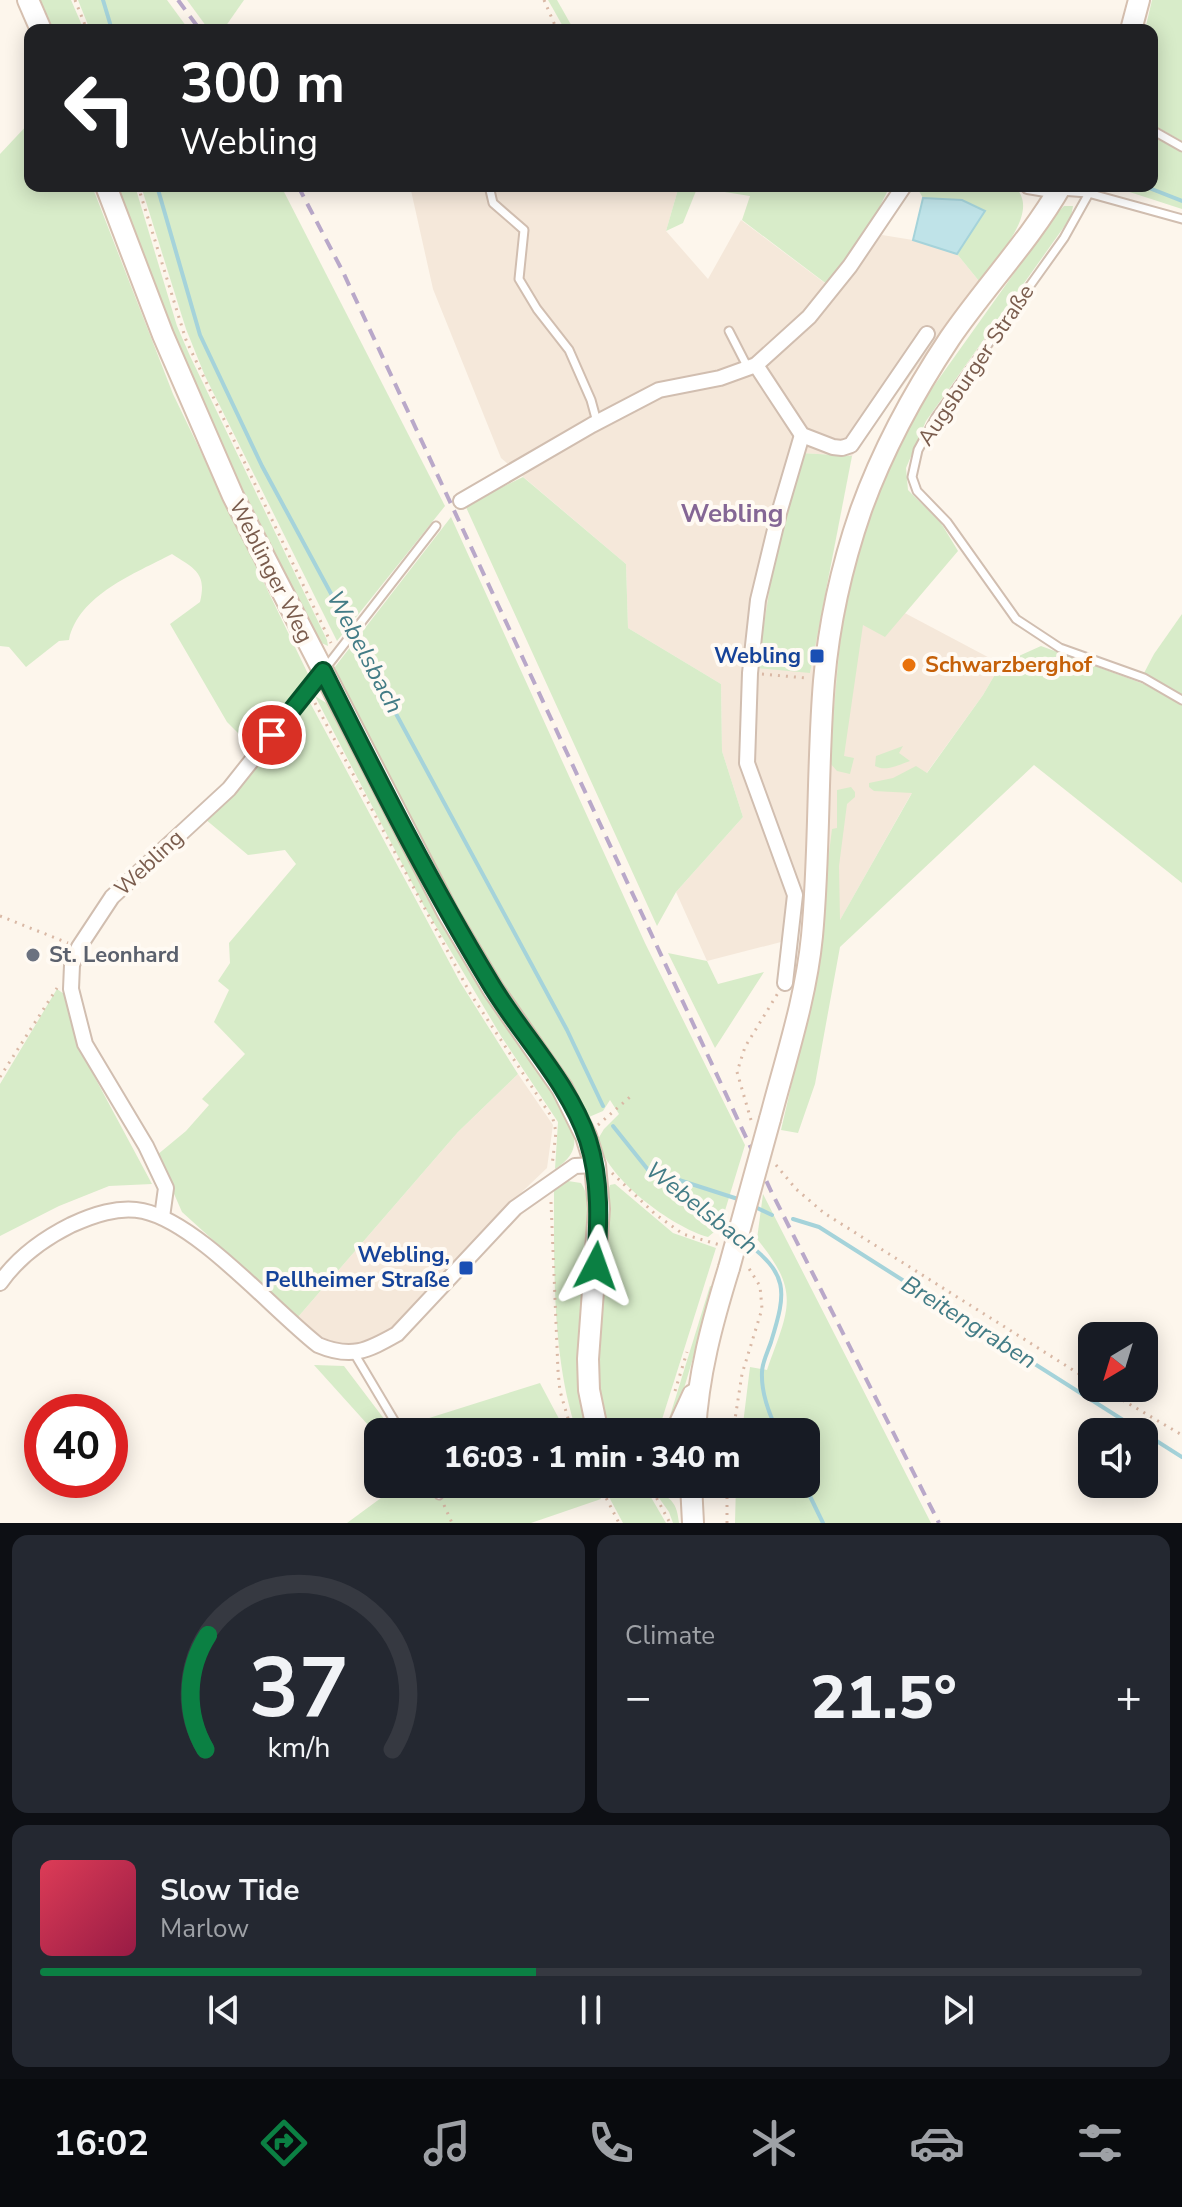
<!DOCTYPE html>
<html lang="en">
<head>
<meta charset="utf-8">
<style>
	body { margin:0; font-family:"Nunito Sans",sans-serif; background:#242831; color:#f1f3f6; height:100vh; display:flex; flex-direction:column; font-size:30px; white-space:nowrap }
	* { box-sizing:border-box; margin:0 }
	p { font-size:26px; color:#9ea1a6 }
	.icon { flex:none; width:44px; height:44px; fill:none; stroke:currentColor; stroke-width:2; stroke-linecap:round; stroke-linejoin:round }
	.map { position:relative; height:1523px; overflow:hidden }
	.details { display:flex; flex-direction:column; gap:12px; padding:12px; background:#0d0f14; flex:1 }
	.details>* { flex:none }
	.banner { position:absolute; left:24px; top:24px; width:1134px; height:168px; border-radius:16px; box-shadow:0 4px 20px #0003; background:#202124; color:#fff; overflow:hidden }
	.needle { width:52px; rotate:218deg }
	.tools { position:absolute; left:1078px; top:1322px; display:grid; gap:16px }
	.tools a { display:grid; place-items:center; width:80px; height:80px; border-radius:16px; background:#171b24; box-shadow:0 4px 20px #0003; font-size:40px }
	.speed { position:absolute; left:24px; top:1394px; display:flex; gap:16px; font-size:40px; font-weight:700; text-align:center }
	.speed>* { display:grid; place-content:center; width:104px; height:104px; border-radius:50%; background:#171b24; box-shadow:0 4px 20px #0003; line-height:1 }
	.speed .limit { border:12px solid #d22; background:#fff; color:#111 }
	.pin { position:absolute; display:grid; place-items:center; width:68px; height:68px; color:#fff; margin:-34px; border:4px solid #fff; border-radius:50%; box-shadow:0 2px 8px #0007 }
	.me { position:absolute; width:88px; margin:-44px; rotate:4deg; stroke-linejoin:round; filter:drop-shadow(0 0 6px #0008) }
	.turn { display:flex; align-items:center; gap:28px; height:168px; padding:0 24px; font-size:36px }
	.turn .icon { width:104px; height:104px; stroke-width:2.5 }
	.turn b { display:block; font-size:56px; line-height:68px }
	.big { font-size:60px; font-weight:800; line-height:1.1 }
	.details .tile { flex:1; display:flex; flex-direction:column; justify-content:center; gap:12px; min-width:0; padding:0 28px; border-radius:16px; background:#242831 }
	.details .dial { align-items:center; gap:0 }
	.dial svg { height:208px; overflow:visible; fill:none; stroke:#363941; stroke-width:7; stroke-linecap:round; text-anchor:middle }
	.dial text { fill:#f1f3f6; stroke:none }
	.song { display:flex; align-items:center; gap:24px }
	.cover { width:96px; height:96px; border-radius:12px; background:linear-gradient(135deg,hsl(350 70% 55%),hsl(340 70% 35%)) }
	.played { height:8px; border-radius:4px; background:linear-gradient(90deg,#0b8043 45%,#363941 45%) }
	.keys { display:flex; justify-content:space-around; direction:ltr }
	.heat { display:flex; justify-content:space-between; align-items:center; font-size:44px; direction:ltr }
	.details .tiles { flex:1; display:grid; gap:12px; grid-template-columns:1fr 1fr }
	.tile:last-child { grid-column:span 2 }
	.trip { position:absolute; left:364px; top:1418px; width:456px; height:80px; border-radius:16px; background:#171b24; box-shadow:0 4px 20px #0003; font-weight:800; line-height:80px; text-align:center }
	.tabs { display:flex; height:128px; justify-content:space-around; align-items:center; background:#090b0e; color:#9ea1a6 }
	.tabs .icon { width:56px; height:56px }
	.tabs .active { color:#0b8043 }
	.tabs b { font-size:36px; color:#f1f3f6 }
	.map>svg:first-child { display:block }
</style>
</head>
<body>
<div class="map">
<svg width="1182" height="1523" viewBox="0 0 1182 1523">
	<rect width="100%" height="100%" fill="#fdf6ec"/>
	<!-- residential -->
	<g fill="#f5e8da">
		<polygon points="410,186 679,186 666,231 708,279 741,220 838,293 882,235 913,240 957,254 979,281 852,456 801,453 810,673 825,588 878,588 884,602 1001,664 983,695 910,796 839,922 790,896 781,942 707,961 676,892 743,817 722,751 721,684 628,628 626,564 501,458 433,289"/>
		<polygon points="518,1074 553,1125 547,1168 501,1212 402,1318 384,1335 360,1344 339,1344 320,1336 298,1317 458,1132"/>
	</g>
	<!-- green -->
	<g fill="#d8ecc9">
		<polygon points="35,0 71,0 84,30 49,30"/>
		<polygon points="78,0 167,0 189,30 90,30"/>
		<polygon points="187,0 244,0 223,30 209,30"/>
		<polygon points="548,0 557,0 574,30 565,30"/>
		<polygon points="1152,0 1182,0 1182,141 1152,124 1152,30 1145,30"/>
		<path d="M30 122V186H92L173 394 309 676 259 740 246 741 227 722 170 624 200 602C207 573 195 569 172 554 136 573 78 595 69 640L59 641 26 667 9 647 0 646V154Z"/>
		<polygon points="1152,136 1182,152 1182,209 1111,186 1152,186"/>
		<polygon points="112,186 135,186 177,326 190,356 327,640 328,646 315,640 222,456"/>
		<polygon points="141,186 281,186 445,506 337,641 205,376 186,329"/>
		<polygon points="679,186 698,186 683,223 666,231"/>
		<polygon points="705,186 893,186 888,190 867,232 828,285 742,220 750,196 712,190"/>
		<path d="M916 186H1014C1043 211 995 259 979 281L957 254 985 211 962 200 923 198Z"/>
		<polygon points="1064,206 1073,206 1071,217 926,421 906,468 908,490 941,523 958,551 885,637 863,625 844,756 854,758 850,774 837,771 829,762 845,588 869,512 897,443 928,394 1057,213"/>
		<polygon points="801,453 852,456 810,673 757,668 776,549"/>
		<polygon points="523,477 626,564 628,628 721,684 722,751 743,817 676,892 657,926 465,505"/>
		<path d="M451 517 645 943 745 1145 720 1227 708 1237C672 1227 605 1178 598 1139L604 1129 619 1114 610 1100 603 1111 589 1117 502 989 447 895 331 672Z"/>
		<polygon points="1182,614 1182,696 1143,675 1154,654"/>
		<polygon points="1041,646 1144,684 1182,705 1182,883 1034,765 840,947 815,1084 798,1133 781,1130 810,1004 832,829 837,828 837,790 851,787 855,792 855,797 847,804 839,866 840,920 912,793 874,791 869,787 869,783 893,778 916,766 927,773 983,695 1001,664"/>
		<path d="M315 696 328 704 421 881 559 1101C573 1127 587 1149 555 1169L558 1122 501 1036 424 906Z"/>
		<polygon points="307,697 460,982 518,1074 458,1132 298,1317 182,1212 157,1155 186,1131 209,1105 202,1099 245,1054 214,1022 229,990 218,981 230,963 229,943 296,864 285,850 248,855 205,819"/>
		<path d="M903 746 899 753 910 761C898 765 886 772 875 766L876 756Z"/>
		<polygon points="668,953 707,961 718,984 764,972 715,1048"/>
		<polygon points="57,989 64,994 86,1061 152,1184 109,1186 59,1206 0,1236 0,1084"/>
		<path d="M568 1181 581 1183C602 1213 581 1320 578 1359 577 1382 582 1411 591 1432H577C552 1360 554 1267 554 1191Z"/>
		<polygon points="615,1184 673,1233 716,1248 658,1432 611,1432 602,1415 596,1372 606,1196 610,1185"/>
		<path d="M763 1194 931 1523H735L736 1484H806V1432H742L750 1367 767 1370C788 1310 802 1293 757 1239Z"/>
		<polygon points="710,1286 714,1287 672,1429 670,1432 665,1432"/>
		<polygon points="314,1365 344,1366 394,1432 378,1432 378,1436"/>
		<polygon points="540,1383 566,1432 396,1432 407,1425"/>
		<polygon points="400,1484 593,1484 601,1499 531,1523 347,1523"/>
		<polygon points="602,1484 640,1484 645,1487 666,1523 623,1523"/>
		<path d="M654 1491C672 1497 677 1504 679 1523H673L669 1512Z"/>
	</g>
	<!-- water -->
	<polygon fill="#bfe3e8" stroke="#a5d3da" stroke-width="2" points="923,198 962,200 985,211 957,254 913,240"/>
	<g fill="none" stroke-linecap="round" stroke-linejoin="round">
		<!-- stream -->
		<g stroke="#a5d3da" stroke-width="4">
			<polyline points="103,0 112,30"/>
			<polyline points="157,186 200,335 262,466 567,1030 603,1106"/>
			<polyline points="1144,186 1182,201"/>
			<polyline points="613,1126 649,1171 733,1233"/>
			<polyline points="654,1172 741,1200"/>
			<polyline points="753,1206 772,1215"/>
			<polyline points="793,1219 819,1227 1142,1432"/>
			<path d="M743 1240C789 1274 787 1290 771 1342 768 1351 762 1363 762 1372 761 1392 769 1414 778 1432"/>
			<polyline points="1144,1433 1182,1457"/>
			<polyline points="804,1484 823,1523"/>
		</g>
		<defs>
			<g id="lane">
				<polyline points="1152,130 1182,147"/>
				<polyline points="489,186 493,203 524,230 519,279 537,309 569,350 591,400 597,422"/>
				<polyline points="1093,186 1064,238 936,417 918,450 912,477 917,491 947,522 1016,619 1060,648 1144,678 1182,700"/>
				<polyline points="1060,191 1088,193 1182,219"/>
				<polyline points="729,331 748,368"/>
				<polyline points="324,670 436,526"/>
				<polyline points="354,1353 401,1432"/>
				<polyline points="432,1484 439,1495"/>
			</g>
			<g id="street">
				<polyline points="1028,186 1058,191"/>
				<polyline points="756,365 802,435 833,447 842,448 851,445 927,334"/>
				<polyline points="461,501 592,425 659,390 720,378 756,365 809,317 850,266 904,186"/>
				<polyline points="785,983 795,895 747,763 750,673 758,600 779,513 802,435"/>
				<polyline points="162,1217 166,1188 146,1146 85,1044 71,989 72,965 79,947 112,897 229,789 323,671"/>
				<path d="M0 1283C18 1257 43 1239 71 1225 93 1215 118 1206 143 1211 198 1223 271 1308 318 1345 351 1359 367 1351 397 1334L515 1208 575 1166 595 1165"/>
			</g>
			<g id="secondary">
				<polyline points="28,0 41,30"/>
				<polyline points="1131,30 1139,0"/>
				<polyline points="106,186 163,335 233,496 448,913 493,989 562,1088 586,1136 595,1165 599,1209 588,1359 589,1390 596,1424 601,1432"/>
				<path d="M770 1119C786 1058 806 998 812 936 820 851 817 766 824 681 829 623 842 565 861 510 883 449 914 392 950 338 985 287 1030 240 1061 186"/>
				<polyline points="676,1432 693,1395"/>
				<path d="M695 1432C698 1375 712 1323 729 1268"/>
				<polyline points="691,1484 693,1523"/>
			</g>
		</defs>
		<!-- lane casing -->
		<use href="#lane" stroke="#d1beb0" stroke-width="11"/>
		<!-- street casing -->
		<use href="#street" stroke="#d1beb0" stroke-width="18"/>
		<!-- secondary casing -->
		<use href="#secondary" stroke="#d6c0b0" stroke-width="24"/>
		<!-- path -->
		<g stroke="#d9b8a5" stroke-width="3" stroke-dasharray="2 6" stroke-linecap="butt">
			<polyline points="75,0 87,30"/>
			<polyline points="544,0 557,30"/>
			<polyline points="138,186 186,340 331,643"/>
			<polyline points="762,674 806,678"/>
			<polyline points="315,703 470,993 553,1119 556,1132 552,1166"/>
			<polyline points="0,916 68,943"/>
			<polyline points="0,1077 57,988"/>
			<polyline points="751,1120 737,1072 745,1047 778,993"/>
			<polyline points="598,1125 631,1096"/>
			<polyline points="776,1165 796,1189 824,1213 1092,1382"/>
			<polyline points="612,1173 655,1214 683,1234 720,1245"/>
			<polyline points="551,1202 558,1371 560,1391 572,1432"/>
			<polyline points="1102,1388 1182,1435"/>
			<polyline points="675,1391 687,1352"/>
			<polyline points="733,1432 742,1374 762,1309 760,1286 748,1267"/>
			<polyline points="599,1484 619,1523"/>
			<polyline points="649,1484 670,1523"/>
			<polyline points="444,1505 452,1523"/>
			<polyline points="727,1523 727,1484"/>
		</g>
		<!-- lane -->
		<use href="#lane" stroke="#fff" stroke-width="7"/>
		<!-- street -->
		<use href="#street" stroke="#fff" stroke-width="14"/>
		<!-- secondary -->
		<use href="#secondary" stroke="#fff" stroke-width="20"/>
		<!-- rail -->
		<g stroke="#b9a8c9" stroke-width="4" stroke-dasharray="12 8" stroke-linecap="butt">
			<polyline points="178,0 200,30"/>
			<polyline points="298,186 343,272 771,1191 939,1523"/>
		</g>
		<defs>
			<polyline id="secondary-bridge" points="729,1268 770,1119"/>
		</defs>
		<!-- secondary-bridge casing -->
		<use href="#secondary-bridge" stroke="#d6c0b0" stroke-width="24" stroke-linecap="butt"/>
		<!-- secondary-bridge -->
		<use href="#secondary-bridge" stroke="#fff" stroke-width="20"/>
	</g>
	<g fill="none" stroke-linecap="round" stroke-linejoin="round">
		<defs>
			<path id="route" d="M272 735 323 671C376 776 428 880 489 981 520 1034 568 1081 588 1140 601 1181 599 1223 596 1266"/>
		</defs>
		<!-- route casing -->
		<use href="#route" stroke="#07532c" stroke-width="20"/>
		<!-- route -->
		<use href="#route" stroke="#0b8043" stroke-width="14"/>
	</g>
	<!-- markers -->
	<g fill="#1a4fb4" stroke="#fffaf3" stroke-width="3">
		<rect x="809" y="648" width="16" height="16" rx="4"/>
		<rect x="458" y="1260" width="16" height="16" rx="4"/>
	</g>
	<circle fill="#e8710a" stroke="#fffaf3" stroke-width="3" cx="909" cy="665" r="8"/>
	<circle fill="#6b7280" stroke="#fffaf3" stroke-width="3" cx="33" cy="955" r="8"/>
	<g text-anchor="middle" dominant-baseline="central" stroke-width="8" stroke-linejoin="round" paint-order="stroke">
		<!-- street labels -->
		<g font-size="22" fill="#7a5c4d" stroke="#fffaf3">
			<text transform="translate(976 365) rotate(-56)">Augsburger Straße</text>
			<text transform="translate(271 571) rotate(63)">Weblinger Weg</text>
			<text transform="translate(149 863) rotate(-43)">Webling</text>
		</g>
		<!-- transit labels -->
		<g font-size="22" font-weight="bold" fill="#164399" stroke="#fffaf3" text-anchor="end">
			<text x="801" y="656">Webling</text>
			<text x="450" y="1255">Webling,<tspan x="450" dy="25">Pellheimer Straße</tspan></text>
		</g>
		<!-- food labels -->
		<g font-size="22" font-weight="bold" fill="#c56008" stroke="#fffaf3" text-anchor="start">
			<text x="925" y="665">Schwarzberghof</text>
		</g>
		<!-- worship labels -->
		<g font-size="22" font-weight="bold" fill="#5b616d" stroke="#fffaf3" text-anchor="start">
			<text x="49" y="955">St. Leonhard</text>
		</g>
		<!-- water labels -->
		<g font-size="24" font-style="italic" fill="#437c86" stroke="#fffaf3">
			<text transform="translate(365 652) rotate(62)">Webelsbach</text>
			<text transform="translate(702 1208) rotate(38)">Webelsbach</text>
			<text transform="translate(969 1322) rotate(32)">Breitengraben</text>
		</g>
		<!-- quarter labels -->
		<g font-size="26" font-weight="bold" fill="#846695" stroke="#fffaf3">
			<text x="732" y="513">Webling</text>
		</g>
	</g>
</svg>
<div class="tools">
<a><svg class="needle" viewBox="-14 -14 28 28"><path d="M0-13l5 13h-10z" fill="#e53935"/><path d="M0 13l5-13h-10z" fill="#9ea1a6"/></svg></a>
<a><svg class="icon" aria-label="sound" viewBox="0 0 24 24"><path d="M4 9h4l5-4v14l-5-4H4zM17 9q2 3 0 6"/></svg></a>
</div>
<div class="speed"><div class="limit">40</div></div>
<div class="pin" style="left:272px;top:735px;background:#d93025"><svg class="icon" aria-label="arrive" viewBox="0 0 24 24"><path d="M6 21V4h12l-3 4 3 4H6"/></svg></div>
<svg class="me" style="left:596px;top:1266px" viewBox="-20 -20 40 40"><path d="M0-17L14 15 0 8-14 15z" fill="#0b8043" stroke="#fff" stroke-width="4"/></svg>
<div class="trip">16:03 · 1 min · 340 m</div>
<div class="banner">
<div class="turn"><svg class="icon" aria-label="left" viewBox="0 0 24 24"><path d="M17 20v-9H6M10 6l-5 5 5 5"/></svg><div><b>300 m</b>Webling</div></div>
</div>
</div>
<section class="details">
<div class="tiles">
<div class="tile dial"><svg viewBox="0 0 100 80">
<path d="M14 69A42 42 0 1 1 86 69"/>
<path d="M14 69A42 42 0 0 1 15 25" stroke="#0b8043"/>
<text x="50" y="56" font-size="32" font-weight="700">37</text>
<text x="50" y="72" font-size="11">km/h</text>
</svg></div>
<div class="tile"><p>Climate</p>
<div class="heat"><a>−</a><b class="big">21.5°</b><a>+</a></div>
</div>
<div class="tile">
<div class="song"><i class="cover"></i><div><b>Slow Tide</b><p>Marlow</p></div></div>
<div class="played"></div>
<div class="keys"><svg class="icon" aria-label="previous" viewBox="0 0 24 24"><path d="M18 5L8 12l10 7zM5 5v14"/></svg><svg class="icon" aria-label="pause" viewBox="0 0 24 24"><path d="M8 5v14M16 5v14"/></svg><svg class="icon" aria-label="next" viewBox="0 0 24 24"><path d="M6 5l10 7-10 7zM19 5v14"/></svg></div>
</div>
</div>
</section>
<nav class="tabs">
<b>16:02</b>
<svg class="icon active" aria-label="directions" viewBox="0 0 24 24"><path d="M12 3l9 9-9 9-9-9zM9 14v-3h6M13 9l2 2-2 2"/></svg>
<svg class="icon" aria-label="music" viewBox="0 0 24 24"><path d="M9 18V5l10-2v13"/><circle cx="6" cy="18" r="3"/><circle cx="16" cy="16" r="3"/></svg>
<svg class="icon" aria-label="phone" viewBox="0 0 24 24"><path d="M5 4h4l2 5-3 2q2 4 5 5l2-3 5 2v4C11 20 4 13 5 4z"/></svg>
<svg class="icon" aria-label="climate" viewBox="0 0 24 24"><path d="M12 3v18M4 7l16 10M4 17L20 7"/></svg>
<svg class="icon" aria-label="car" viewBox="0 0 24 24"><path d="M5 17H2v-5l4-1 3-4h7l3 4 3 1v5h-3M9 17h6M6 11h13"/><circle cx="7" cy="17" r="2"/><circle cx="17" cy="17" r="2"/></svg>
<svg class="icon" aria-label="filters" viewBox="0 0 24 24"><path d="M4 7h16M4 17h16"/><circle cx="9" cy="7" r="2"/><circle cx="15" cy="17" r="2"/></svg>
</nav>
</body>
</html>
